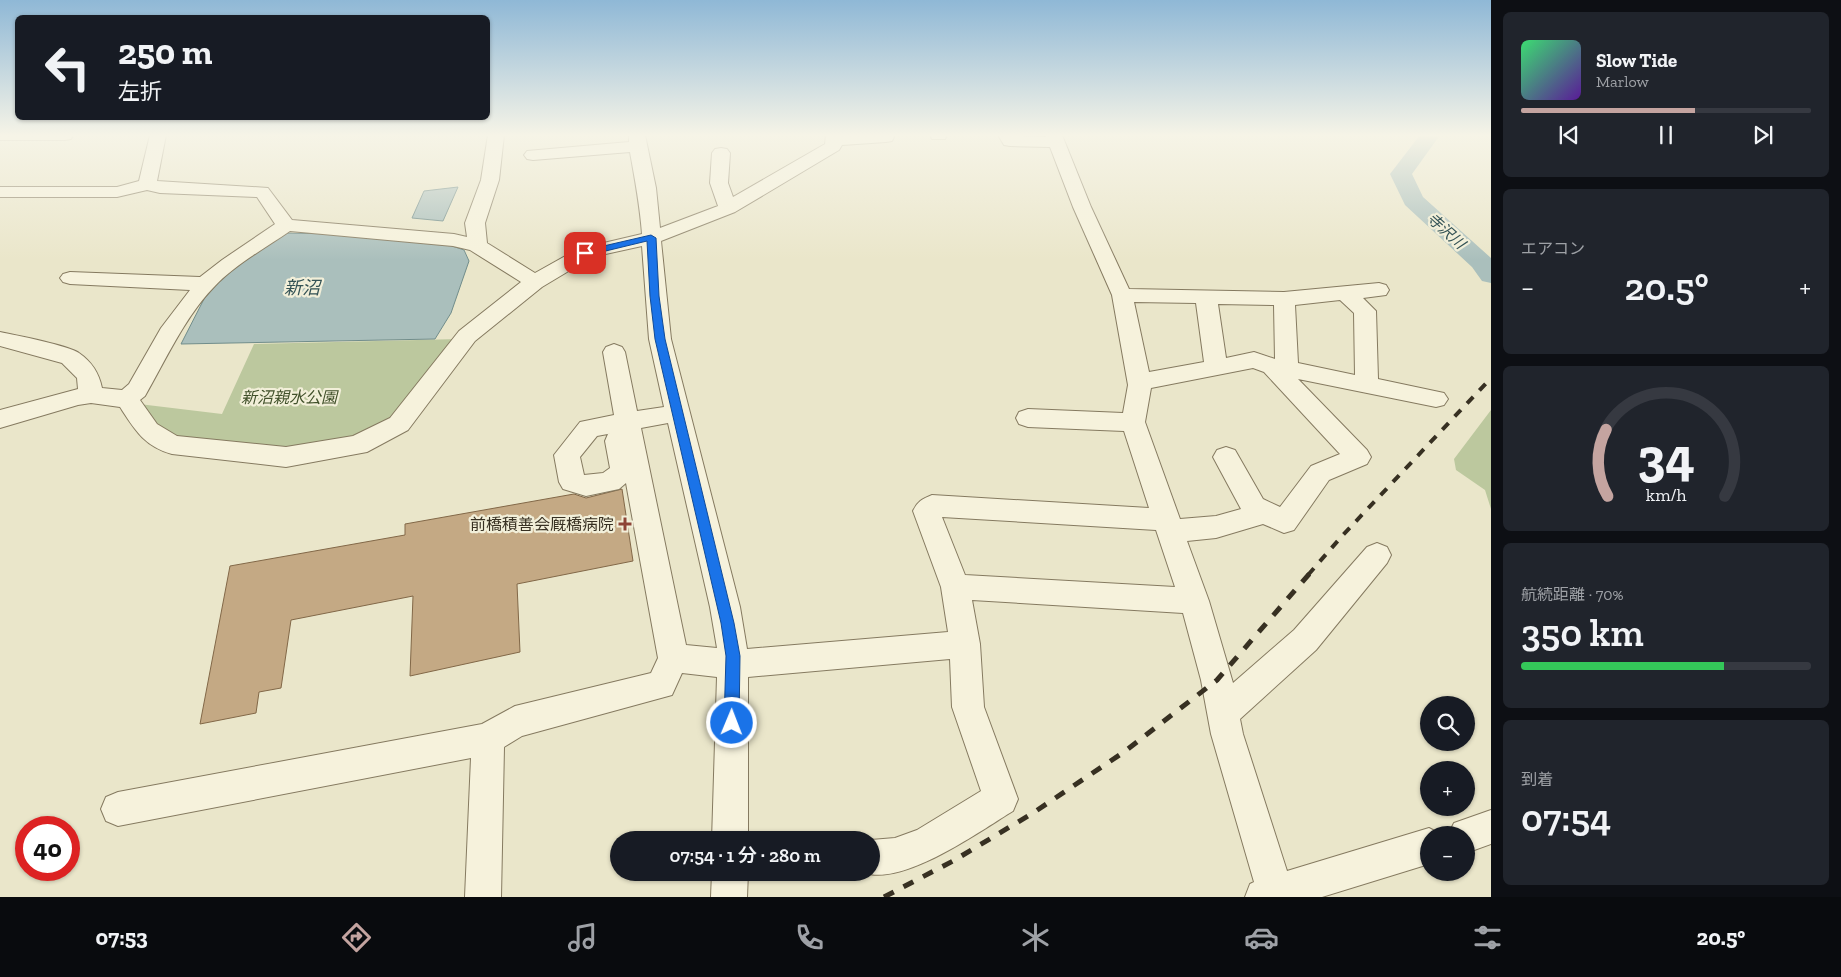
<!DOCTYPE html>
<html lang="ja">
<head>
<meta charset="utf-8">
<style>
	body { margin:0; font-family:"Zilla Slab","Noto Sans JP",serif; background:#20242c; color:#f1f3f6; height:100vh; display:flex; flex-direction:column; font-size:19px; white-space:nowrap }
	* { box-sizing:border-box; margin:0 }
	p { font-size:16px; color:#9ea1a6 }
	.icon { flex:none; width:28px; height:28px; fill:none; stroke:currentColor; stroke-width:2; stroke-linecap:round; stroke-linejoin:round }
	.map { position:relative; flex:1; overflow:hidden }
	.drawer { display:flex; flex-direction:column; gap:12px; padding:12px; background:#0d0f14; width:350px }
	.drawer>* { flex:none }
	.banner { position:absolute; left:15px; top:15px; width:475px; height:105px; border-radius:8px; box-shadow:0 1px 4px #0004; background:#171b24; color:#f1f3f6; overflow:hidden }
	.tools { position:absolute; left:1420px; top:696px; display:grid; gap:10px }
	.tools a { display:grid; place-items:center; width:55px; height:55px; border-radius:50%; background:#171b24; box-shadow:0 1px 4px #0004; font-size:25px }
	.speed { position:absolute; left:15px; top:816px; display:flex; gap:10px; font-size:25px; font-weight:700; text-align:center }
	.speed>* { display:grid; place-content:center; width:65px; height:65px; border-radius:50%; background:#171b24; box-shadow:0 1px 4px #0004; line-height:1 }
	.speed .limit { border:8px solid #d22; background:#fff; color:#111 }
	.pin { position:absolute; display:grid; place-items:center; width:42px; height:42px; color:#fff; margin:-21px; border-radius:10px; box-shadow:0 2px 8px #0006 }
	.me { position:absolute; width:55px; margin:-28px; rotate:1deg; stroke-linejoin:round; filter:drop-shadow(0 0 4px #0008) }
	.turn { display:flex; align-items:center; gap:18px; height:105px; padding:0 20px; font-size:22px }
	.turn .icon { width:65px; height:65px; stroke-width:2.5 }
	.turn b { display:block; font-size:35px; line-height:42px }
	.big { font-size:38px; font-weight:600; line-height:1.1 }
	.drawer .widget { flex:1; display:flex; flex-direction:column; justify-content:center; gap:8px; min-width:0; padding:0 18px; border-radius:8px; background:#20242c }
	.drawer .dial { align-items:center; gap:0 }
	.dial svg { height:130px; overflow:visible; fill:none; stroke:#363941; stroke-width:7; stroke-linecap:round; text-anchor:middle }
	.dial text { fill:#f1f3f6; stroke:none }
	.song { display:flex; align-items:center; gap:15px }
	.cover { width:60px; height:60px; border-radius:8px; background:linear-gradient(135deg,hsl(140 70% 55%),hsl(270 70% 35%)) }
	.played { height:5px; border-radius:2px; background:linear-gradient(90deg,#c4a4a0 60%,#363941 60%) }
	.keys { display:flex; justify-content:space-around; direction:ltr }
	.heat { display:flex; justify-content:space-between; align-items:center; font-size:28px; direction:ltr }
	.charge { height:8px; border-radius:4px; background:linear-gradient(90deg,#34c759 70%,#363941 0) }
	.trip { position:absolute; left:610px; top:831px; width:270px; height:50px; border-radius:25px; background:#171b24; box-shadow:0 1px 4px #0004; font-weight:600; line-height:50px; text-align:center }
	.menu { display:flex; height:80px; justify-content:space-around; align-items:center; background:#090b0e; color:#9ea1a6 }
	.menu .icon { width:35px; height:35px }
	.menu .active { color:#c4a4a0 }
	.menu b { font-size:22px; color:#f1f3f6 }
	main { display:flex; flex:1; min-height:0 }
	.map>svg:first-child { display:block }
</style>
</head>
<body>
<main>
<div class="map">
<svg width="1491" height="897" viewBox="0 0 1491 897">
	<rect width="100%" height="100%" fill="#eae6ca"/>
	<!-- green -->
	<g fill="#bcc89e">
		<polygon points="459,339 396,422 355,440 288,452 176,441 153,427 139,404 222,414 254,344"/>
		<polygon points="1491,410 1491,509 1485,490 1456,470 1454,459"/>
	</g>
	<!-- water -->
	<g fill="#aabfbc" stroke="#718d8b">
		<polygon points="458,187 443,221 412,218 424,191"/>
		<polygon points="283,233 337,234 446,244 464,250 469,261 451,313 435,339 181,344 204,299 224,275"/>
	</g>
	<g fill="none" stroke-linecap="round" stroke-linejoin="round">
		<!-- river -->
		<polygon fill="#aabfbc" fill-rule="evenodd" points="1420,135 1440,135 1412,174 1423,197 1491,258 1491,283 1482,281 1472,267 1405,205 1390,174"/>
	</g>
	<!-- building -->
	<polygon fill="#c4a984" stroke="#826848" points="622,489 633,561 517,584 520,652 410,676 413,596 291,620 281,688 259,692 256,713 200,724 230,566 405,535 405,524 574,494 586,498"/>
	<g fill="none" stroke-linecap="round" stroke-linejoin="round">
		<defs>
			<g id="minor">
				<polygon points="0,135 73,135 71,139 65,140 0,140"/>
				<path d="M150 135H166L157 181 268 188 292 220 454 234 467 237 465 223 481 180 488 135H504L499 180 485 223 487 243 535 273 578 249 642 234C640 206 635 180 630 152L533 160 527 159 524 155 527 151 629 142V135H645L656 188 660 228 718 206 710 183 712 153 715 149 721 148 727 149 730 153 728 183 733 197 825 144 826 135H893L894 137 892 141 886 142 842 145 839 150 735 212 661 241 671 339 740 607 747 649 948 632 941 587 913 511C917 502 922 499 932 495L1149 508 1124 431 1028 427 1019 424 1016 418 1019 412 1028 409 1123 413 1128 385 1112 295 1073 207 1050 147 1010 146 1004 145 998 135 1046 137V135H1062L1091 207 1129 289 1284 292 1379 283 1386 285 1389 290 1386 295 1363 298 1376 311 1378 379 1444 393 1448 399 1444 405 1436 407 1298 379 1367 450 1371 457 1367 464 1329 480 1294 530 1284 533 1263 524 1216 538 1187 541 1209 601 1233 683 1294 630 1367 547 1377 543 1387 547 1391 555 1387 563 1316 650 1240 719 1243 734 1287 871 1429 828 1442 835H1429V864L1322 897H1245L1250 884 1254 882 1211 734 1201 680 1183 613 972 600 980 644 984 707 1018 799 1013 811C980 831 901 888 863 872H871V840L895 838 917 830 981 791 952 707 950 659 748 677V840H712L717 677 682 673 672 695 522 736 504 747 501 897H465L471 758 118 826 106 821 101 809 106 797 118 792 482 724 515 706 651 673 658 658 626 483 619 489 586 496 563 489 559 482 554 455 580 422 614 415 603 352 606 347 614 344 622 347 625 352 637 411 664 407 649 339 642 246 592 257 542 287 475 341 408 430 367 452 286 467 172 454C144 446 135 430 120 407L91 403 78 405 0 428V410L78 389 77 378 62 363 0 346V332C15 335 70 346 79 353 92 362 99 373 102 388L122 390 129 384 161 328 190 290 70 284 63 282 60 278 63 274 70 272 200 277 222 260 275 224 257 197 160 193 147 190 117 197H0V187H117L139 181ZM290 231 453 246 470 250 521 282 459 331 390 418 353 436 286 447 177 436 157 424 140 400 145 396C165 361 185 317 213 288 234 265 264 249 290 231ZM1340 300 1354 313 1355 375 1298 363 1295 305ZM1134 302 1196 303 1204 362 1149 372ZM1218 304 1274 305 1275 359 1254 352 1226 358ZM1253 368 1264 372 1340 454 1311 466 1280 507 1263 499 1235 450 1226 447 1217 450 1213 457 1241 509 1216 516 1180 519 1145 422 1151 388ZM668 423 710 607 717 648 686 645 641 428ZM613 433 608 434 605 441 610 468 603 473 584 475 580 457 597 436ZM942 517 1156 530 1175 587 965 575Z"/>
				<polygon points="930,135 947,135 945,139 932,139"/>
				<polygon points="1491,810 1491,844 1466,853 1466,835 1448,835 1454,823"/>
				<polygon points="712,872 748,872 747,897 711,897"/>
			</g>
		</defs>
		<!-- minor casing -->
		<use href="#minor" stroke="#857a60" stroke-width="2"/>
		<!-- minor -->
		<use href="#minor" fill="#f6f2dc" fill-rule="evenodd"/>
		<!-- rail-far1 -->
		<polyline stroke="#373022" stroke-width="4" stroke-dasharray="9 9" stroke-linecap="butt" points="1308,575 1342,536 1491,378"/>
		<!-- rail -->
		<polyline stroke="#373022" stroke-width="5" stroke-dasharray="11 11" stroke-linecap="butt" points="884,897 953,861 1033,813 1124,752 1217,680 1310,573"/>
	</g>
	<!-- sky -->
	<linearGradient id="sky" x2="0" y2="1"><stop stop-color="#8fb8d6"/><stop offset="0.52" stop-color="#f6f4e7"/><stop offset="1" stop-color="#f6f4e7" stop-opacity="0"/></linearGradient>
	<rect width="1491" height="260" fill="url(#sky)"/>
	<!-- route -->
	<polygon fill="#1a73e8" stroke="#114b97" points="651,235 656,238 659,296 665,339 734,623 740,656 739,723 737,728 732,730 726,728 724,723 726,656 721,623 655,339 650,296 647,241 585,256 580,253 582,251"/>
	<!-- markers -->
	<path fill="#8e4436" stroke="#f2efd9" stroke-width="2" d="M622.5 516.5h5v5h5v5h-5v5h-5v-5h-5v-5h5z"/>
	<g text-anchor="middle" dominant-baseline="central" stroke-width="4.5" stroke-linejoin="round" paint-order="stroke">
		<!-- far-water labels -->
		<g font-size="15" font-style="italic" fill="#335255" stroke="#f2efd9">
			<text transform="translate(1446 231) rotate(42)">寺沢川</text>
		</g>
		<!-- park labels -->
		<g font-size="16" font-style="italic" fill="#41512b" stroke="#f2efd9">
			<text x="289" y="397">新沼親水公園</text>
		</g>
		<!-- poi labels -->
		<g font-size="16" fill="#373022" stroke="#f2efd9" text-anchor="end">
			<text x="614" y="524">前橋積善会厩橋病院</text>
		</g>
		<!-- water labels -->
		<g font-size="18" font-style="italic" fill="#335255" stroke="#f2efd9">
			<text x="302" y="288">新沼</text>
		</g>
	</g>
</svg>
<div class="tools">
<a><svg class="icon" aria-label="search" viewBox="0 0 24 24"><circle cx="10" cy="10" r="6"/><path d="M15 15l6 6"/></svg></a>
<a>+</a>
<a>−</a>
</div>
<div class="speed"><div class="limit">40</div></div>
<div class="pin" style="left:585px;top:253px;background:#d93025"><svg class="icon" aria-label="arrive" viewBox="0 0 24 24"><path d="M6 21V4h12l-3 4 3 4H6"/></svg></div>
<svg class="me" style="left:732px;top:723px" viewBox="-20 -20 40 40"><circle r="17" fill="#1a73e8" stroke="#fff" stroke-width="3"/><path d="M0-11L8 9 0 5-8 9z" fill="#fff"/></svg>
<div class="trip">07:54 · 1 分 · 280 m</div>
<div class="banner">
<div class="turn"><svg class="icon" aria-label="left" viewBox="0 0 24 24"><path d="M17 20v-9H6M10 6l-5 5 5 5"/></svg><div><b>250 m</b>左折</div></div>
</div>
</div>
<section class="drawer">
<div class="widget">
<div class="song"><i class="cover"></i><div><b>Slow Tide</b><p>Marlow</p></div></div>
<div class="played"></div>
<div class="keys"><svg class="icon" aria-label="previous" viewBox="0 0 24 24"><path d="M18 5L8 12l10 7zM5 5v14"/></svg><svg class="icon" aria-label="pause" viewBox="0 0 24 24"><path d="M8 5v14M16 5v14"/></svg><svg class="icon" aria-label="next" viewBox="0 0 24 24"><path d="M6 5l10 7-10 7zM19 5v14"/></svg></div>
</div>
<div class="widget"><p>エアコン</p>
<div class="heat"><a>−</a><b class="big">20.5°</b><a>+</a></div>
</div>
<div class="widget dial"><svg viewBox="0 0 100 80">
<path d="M14 69A42 42 0 1 1 86 69"/>
<path d="M14 69A42 42 0 0 1 13 28" stroke="#c4a4a0"/>
<text x="50" y="56" font-size="32" font-weight="700">34</text>
<text x="50" y="72" font-size="11">km/h</text>
</svg></div>
<div class="widget"><p>航続距離 · 70%</p><b class="big">350 km</b><div class="charge"></div></div>
<div class="widget"><p>到着</p><b class="big">07:54</b></div>
</section>
</main>
<nav class="menu">
<b>07:53</b>
<svg class="icon active" aria-label="directions" viewBox="0 0 24 24"><path d="M12 3l9 9-9 9-9-9zM9 14v-3h6M13 9l2 2-2 2"/></svg>
<svg class="icon" aria-label="music" viewBox="0 0 24 24"><path d="M9 18V5l10-2v13"/><circle cx="6" cy="18" r="3"/><circle cx="16" cy="16" r="3"/></svg>
<svg class="icon" aria-label="phone" viewBox="0 0 24 24"><path d="M5 4h4l2 5-3 2q2 4 5 5l2-3 5 2v4C11 20 4 13 5 4z"/></svg>
<svg class="icon" aria-label="climate" viewBox="0 0 24 24"><path d="M12 3v18M4 7l16 10M4 17L20 7"/></svg>
<svg class="icon" aria-label="car" viewBox="0 0 24 24"><path d="M5 17H2v-5l4-1 3-4h7l3 4 3 1v5h-3M9 17h6M6 11h13"/><circle cx="7" cy="17" r="2"/><circle cx="17" cy="17" r="2"/></svg>
<svg class="icon" aria-label="filters" viewBox="0 0 24 24"><path d="M4 7h16M4 17h16"/><circle cx="9" cy="7" r="2"/><circle cx="15" cy="17" r="2"/></svg>
<b>20.5°</b>
</nav>
</body>
</html>
